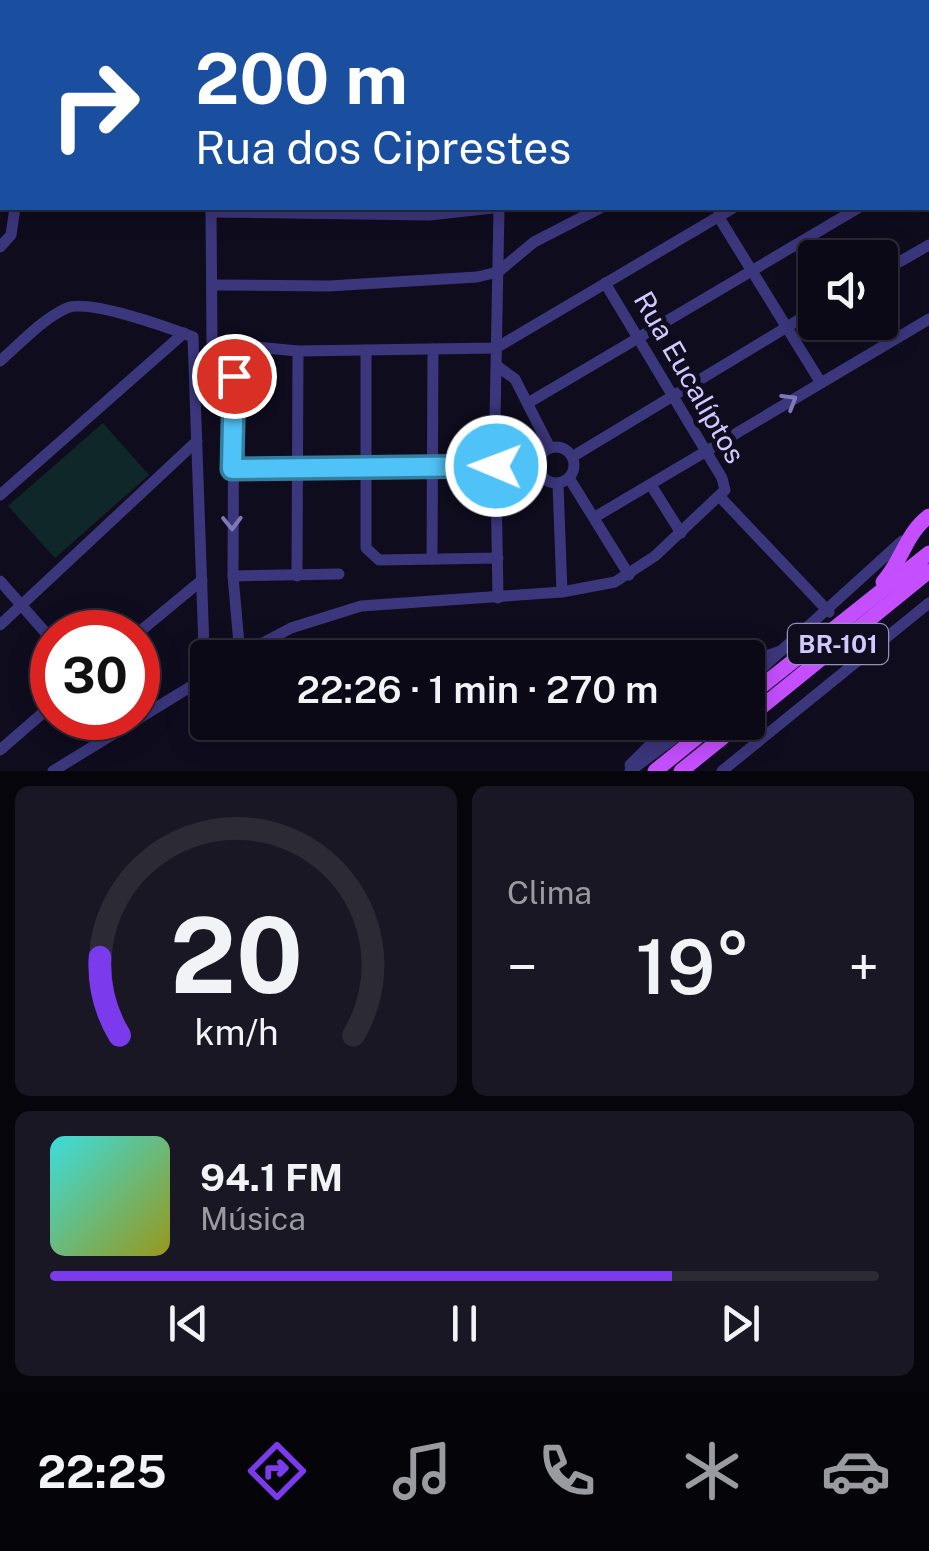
<!DOCTYPE html>
<html lang="pt">
<head>
<meta charset="utf-8">
<style>
	body { margin:0; font-family:"Public Sans",sans-serif; background:#191723; color:#f1f3f6; height:100vh; display:flex; flex-direction:column; font-size:38px; white-space:nowrap }
	* { box-sizing:border-box; margin:0 }
	p { font-size:32px; color:#9a9aa1 }
	.icon { flex:none; width:55px; height:55px; fill:none; stroke:currentColor; stroke-width:2; stroke-linecap:round; stroke-linejoin:round }
	.map { position:relative; height:771px; overflow:hidden }
	.side { display:flex; flex-direction:column; gap:15px; padding:15px; background:#06050c; flex:1 }
	.side>* { flex:none }
	.banner { position:absolute; left:0px; top:0px; width:930px; height:210px; box-shadow:0 5px 25px #0003,0 0 0 2px #2b2a35; background:#1a4fa0; color:#fff; overflow:hidden }
	.tools { position:absolute; left:798px; top:240px; display:grid; gap:20px }
	.tools a { display:grid; place-items:center; width:100px; height:100px; border-radius:10px; background:#0b0916; box-shadow:0 5px 25px #0003,0 0 0 2px #2b2a35; font-size:50px }
	.speed { position:absolute; left:30px; top:610px; display:flex; gap:20px; font-size:50px; font-weight:700; text-align:center }
	.speed>* { display:grid; place-content:center; width:130px; height:130px; border-radius:50%; background:#0b0916; box-shadow:0 5px 25px #0003,0 0 0 2px #2b2a35; line-height:1 }
	.speed .limit { border:15px solid #d22; background:#fff; color:#111 }
	.pin { position:absolute; display:grid; place-items:center; width:85px; height:85px; color:#fff; margin:-42px; border:5px solid #fff; border-radius:50%; box-shadow:0 2px 10px #0007 }
	.me { position:absolute; width:110px; margin:-55px; rotate:271deg; stroke-linejoin:round; filter:drop-shadow(0 0 8px #0008) }
	.turn { display:flex; align-items:center; gap:35px; height:210px; padding:0 30px; font-size:45px }
	.turn .icon { width:130px; height:130px; stroke-width:2.5 }
	.turn b { display:block; font-size:70px; line-height:85px }
	.big { font-size:75px; font-weight:600; line-height:1.1 }
	.side .tile { flex:1; display:flex; flex-direction:column; justify-content:center; gap:15px; min-width:0; padding:0 35px; border-radius:15px; background:#191723 }
	.side .dial { align-items:center; gap:0 }
	.dial svg { height:260px; overflow:visible; fill:none; stroke:#2b2a35; stroke-width:7; stroke-linecap:round; text-anchor:middle }
	.dial text { fill:#f1f3f6; stroke:none }
	.song { display:flex; align-items:center; gap:30px }
	.cover { width:120px; height:120px; border-radius:15px; background:linear-gradient(135deg,hsl(180 70% 55%),hsl(60 70% 35%)) }
	.played { height:10px; border-radius:5px; background:linear-gradient(90deg,#7c3aed 75%,#2b2a35 75%) }
	.keys { display:flex; justify-content:space-around; direction:ltr }
	.heat { display:flex; justify-content:space-between; align-items:center; font-size:55px; direction:ltr }
	.side .tiles { flex:1; display:grid; gap:15px; grid-template-columns:1fr 1fr }
	.tile:last-child { grid-column:span 2 }
	.trip { position:absolute; left:190px; top:640px; width:575px; height:100px; border-radius:10px; background:#0b0916; box-shadow:0 5px 25px #0003,0 0 0 2px #2b2a35; font-weight:600; line-height:100px; text-align:center }
	.menu { display:flex; height:160px; justify-content:space-around; align-items:center; background:#040409; color:#9a9aa1 }
	.menu .icon { width:70px; height:70px }
	.menu .active { color:#7c3aed }
	.menu b { font-size:45px; color:#f1f3f6 }
	.map>svg:first-child { display:block }
</style>
</head>
<body>
<div class="map">
<svg width="929" height="771" viewBox="0 0 929 771">
	<rect width="100%" height="100%" fill="#0f0c1e"/>
	<!-- green -->
	<polygon fill="#0f2728" points="103,423 149,475 55,558 8,506"/>
	<g fill="none" stroke-linecap="round" stroke-linejoin="round">
		<!-- stream -->
		<polyline stroke="#08183a" stroke-width="2.5" points="162,0 187,2"/>
		<!-- minor -->
		<g stroke="#3c367d" stroke-width="11">
			<polyline points="196,0 200,1"/>
			<polyline points="417,0 418,2"/>
			<polyline points="685,0 694,2"/>
			<polyline points="713,0 714,2"/>
			<polyline points="900,0 902,2"/>
			<polyline points="297,2 299,0"/>
			<polyline points="355,2 355,0"/>
			<polyline points="564,2 568,0"/>
			<polyline points="820,2 824,0"/>
			<polyline points="928,47 929,49"/>
			<polyline points="928,91 929,90"/>
			<polyline points="0,147 2,146"/>
			<polyline points="0,162 2,161"/>
			<polyline points="928,173 929,175"/>
			<polyline points="211,208 212,343"/>
			<polyline points="212,212 429,215 493,208"/>
			<polyline points="718,216 821,383"/>
			<polyline points="0,247 11,235 15,208"/>
			<polyline points="880,273 929,245"/>
			<polyline points="213,285 329,286 477,277 498,272 534,242 600,208"/>
			<polyline points="366,350 366,548 379,560 498,558"/>
			<path d="M0 361C20 344 42 319 67 308 89 299 167 327 193 337L205 677"/>
			<polyline points="497,366 515,379 550,448"/>
			<polyline points="528,403 858,208"/>
			<circle cx="556" cy="465" r="18"/>
			<polyline points="572,457 815,310"/>
			<polyline points="232,469 538,467"/>
			<polyline points="569,478 629,575"/>
			<polyline points="558,484 562,592"/>
			<polyline points="651,485 681,533"/>
			<polyline points="0,495 184,333"/>
			<polyline points="721,498 829,612"/>
			<polyline points="595,517 929,319"/>
			<polyline points="432,559 433,349"/>
			<polyline points="233,576 339,574"/>
			<polyline points="297,576 298,351"/>
			<polyline points="0,581 52,640"/>
			<polyline points="498,598 495,420 499,208"/>
			<polyline points="0,625 197,441"/>
			<polyline points="138,633 202,580"/>
			<polyline points="240,655 233,576 234,345 298,351 496,348 733,208"/>
			<polyline points="235,658 291,628 361,606 562,592 615,582 655,556 725,490 722,478 605,283"/>
			<polyline points="748,662 781,651"/>
			<polyline points="748,681 902,541"/>
			<polyline points="0,750 52,705"/>
			<polyline points="630,765 673,722"/>
			<polyline points="53,771 208,676"/>
			<polyline points="630,771 696,722"/>
			<polyline points="722,771 929,603"/>
		</g>
		<!-- major -->
		<g stroke="#c54fff" stroke-width="15">
			<path d="M883 582C903 560 905 534 929 516"/>
			<polyline points="748,697 929,553"/>
			<polyline points="748,718 929,571"/>
			<polyline points="655,771 716,722"/>
			<polyline points="681,771 742,722"/>
		</g>
	</g>
	<!-- one-way arrows -->
	<defs><path id="oneway-chevron" d="M-2-3.5L2.5 0L-2 3.5" fill="none" stroke-width="1.6" stroke-linecap="round" stroke-linejoin="round" transform="scale(2.5)"/></defs>
	<g stroke="#7f78b8">
		<use href="#oneway-chevron" transform="translate(790 401) rotate(-31)"/>
		<use href="#oneway-chevron" transform="translate(232 523) rotate(89)"/>
	</g>
	<g fill="none" stroke-linecap="round" stroke-linejoin="round">
		<defs>
			<polyline id="route" points="234,376 232,469 496,466"/>
		</defs>
		<!-- route casing -->
		<use href="#route" stroke="#337fa1" stroke-width="25"/>
		<!-- route -->
		<use href="#route" stroke="#4fc3f7" stroke-width="18"/>
	</g>
	<g text-anchor="middle" dominant-baseline="central" stroke-width="10" stroke-linejoin="round" paint-order="stroke">
		<!-- shield labels -->
		<rect fill="#0f0c1e" stroke="#9790bc" stroke-width="2.5" x="788" y="624" width="100" height="40" rx="8"/>
		<g font-size="25" font-weight="bold" fill="#d1c8ff">
			<text x="838" y="644">BR-101</text>
		</g>
		<!-- street labels -->
		<g font-size="28" fill="#d1c8ff" stroke="#0f0c1e">
			<text transform="translate(690 377) rotate(60)">Rua Eucalíptos</text>
		</g>
	</g>
</svg>
<div class="tools">
<a><svg class="icon" aria-label="sound" viewBox="0 0 24 24"><path d="M4 9h4l5-4v14l-5-4H4zM17 9q2 3 0 6"/></svg></a>
</div>
<div class="speed"><div class="limit">30</div></div>
<div class="pin" style="left:234px;top:376px;background:#d93025"><svg class="icon" aria-label="arrive" viewBox="0 0 24 24"><path d="M6 21V4h12l-3 4 3 4H6"/></svg></div>
<svg class="me" style="left:496px;top:466px" viewBox="-20 -20 40 40"><circle r="17" fill="#4fc3f7" stroke="#fff" stroke-width="3"/><path d="M0-11L8 9 0 5-8 9z" fill="#fff"/></svg>
<div class="trip">22:26 · 1 min · 270 m</div>
<div class="banner">
<div class="turn"><svg class="icon" aria-label="right" viewBox="0 0 24 24"><path d="M7 20v-9h11M14 6l5 5-5 5"/></svg><div><b>200 m</b>Rua dos Ciprestes</div></div>
</div>
</div>
<section class="side">
<div class="tiles">
<div class="tile dial"><svg viewBox="0 0 100 80">
<path d="M14 69A42 42 0 1 1 86 69"/>
<path d="M14 69A42 42 0 0 1 8 45" stroke="#7c3aed"/>
<text x="50" y="56" font-size="32" font-weight="700">20</text>
<text x="50" y="72" font-size="11">km/h</text>
</svg></div>
<div class="tile"><p>Clima</p>
<div class="heat"><a>−</a><b class="big">19°</b><a>+</a></div>
</div>
<div class="tile">
<div class="song"><i class="cover"></i><div><b>94.1 FM</b><p>Música</p></div></div>
<div class="played"></div>
<div class="keys"><svg class="icon" aria-label="previous" viewBox="0 0 24 24"><path d="M18 5L8 12l10 7zM5 5v14"/></svg><svg class="icon" aria-label="pause" viewBox="0 0 24 24"><path d="M8 5v14M16 5v14"/></svg><svg class="icon" aria-label="next" viewBox="0 0 24 24"><path d="M6 5l10 7-10 7zM19 5v14"/></svg></div>
</div>
</div>
</section>
<nav class="menu">
<b>22:25</b>
<svg class="icon active" aria-label="directions" viewBox="0 0 24 24"><path d="M12 3l9 9-9 9-9-9zM9 14v-3h6M13 9l2 2-2 2"/></svg>
<svg class="icon" aria-label="music" viewBox="0 0 24 24"><path d="M9 18V5l10-2v13"/><circle cx="6" cy="18" r="3"/><circle cx="16" cy="16" r="3"/></svg>
<svg class="icon" aria-label="phone" viewBox="0 0 24 24"><path d="M5 4h4l2 5-3 2q2 4 5 5l2-3 5 2v4C11 20 4 13 5 4z"/></svg>
<svg class="icon" aria-label="climate" viewBox="0 0 24 24"><path d="M12 3v18M4 7l16 10M4 17L20 7"/></svg>
<svg class="icon" aria-label="car" viewBox="0 0 24 24"><path d="M5 17H2v-5l4-1 3-4h7l3 4 3 1v5h-3M9 17h6M6 11h13"/><circle cx="7" cy="17" r="2"/><circle cx="17" cy="17" r="2"/></svg>
</nav>
</body>
</html>
